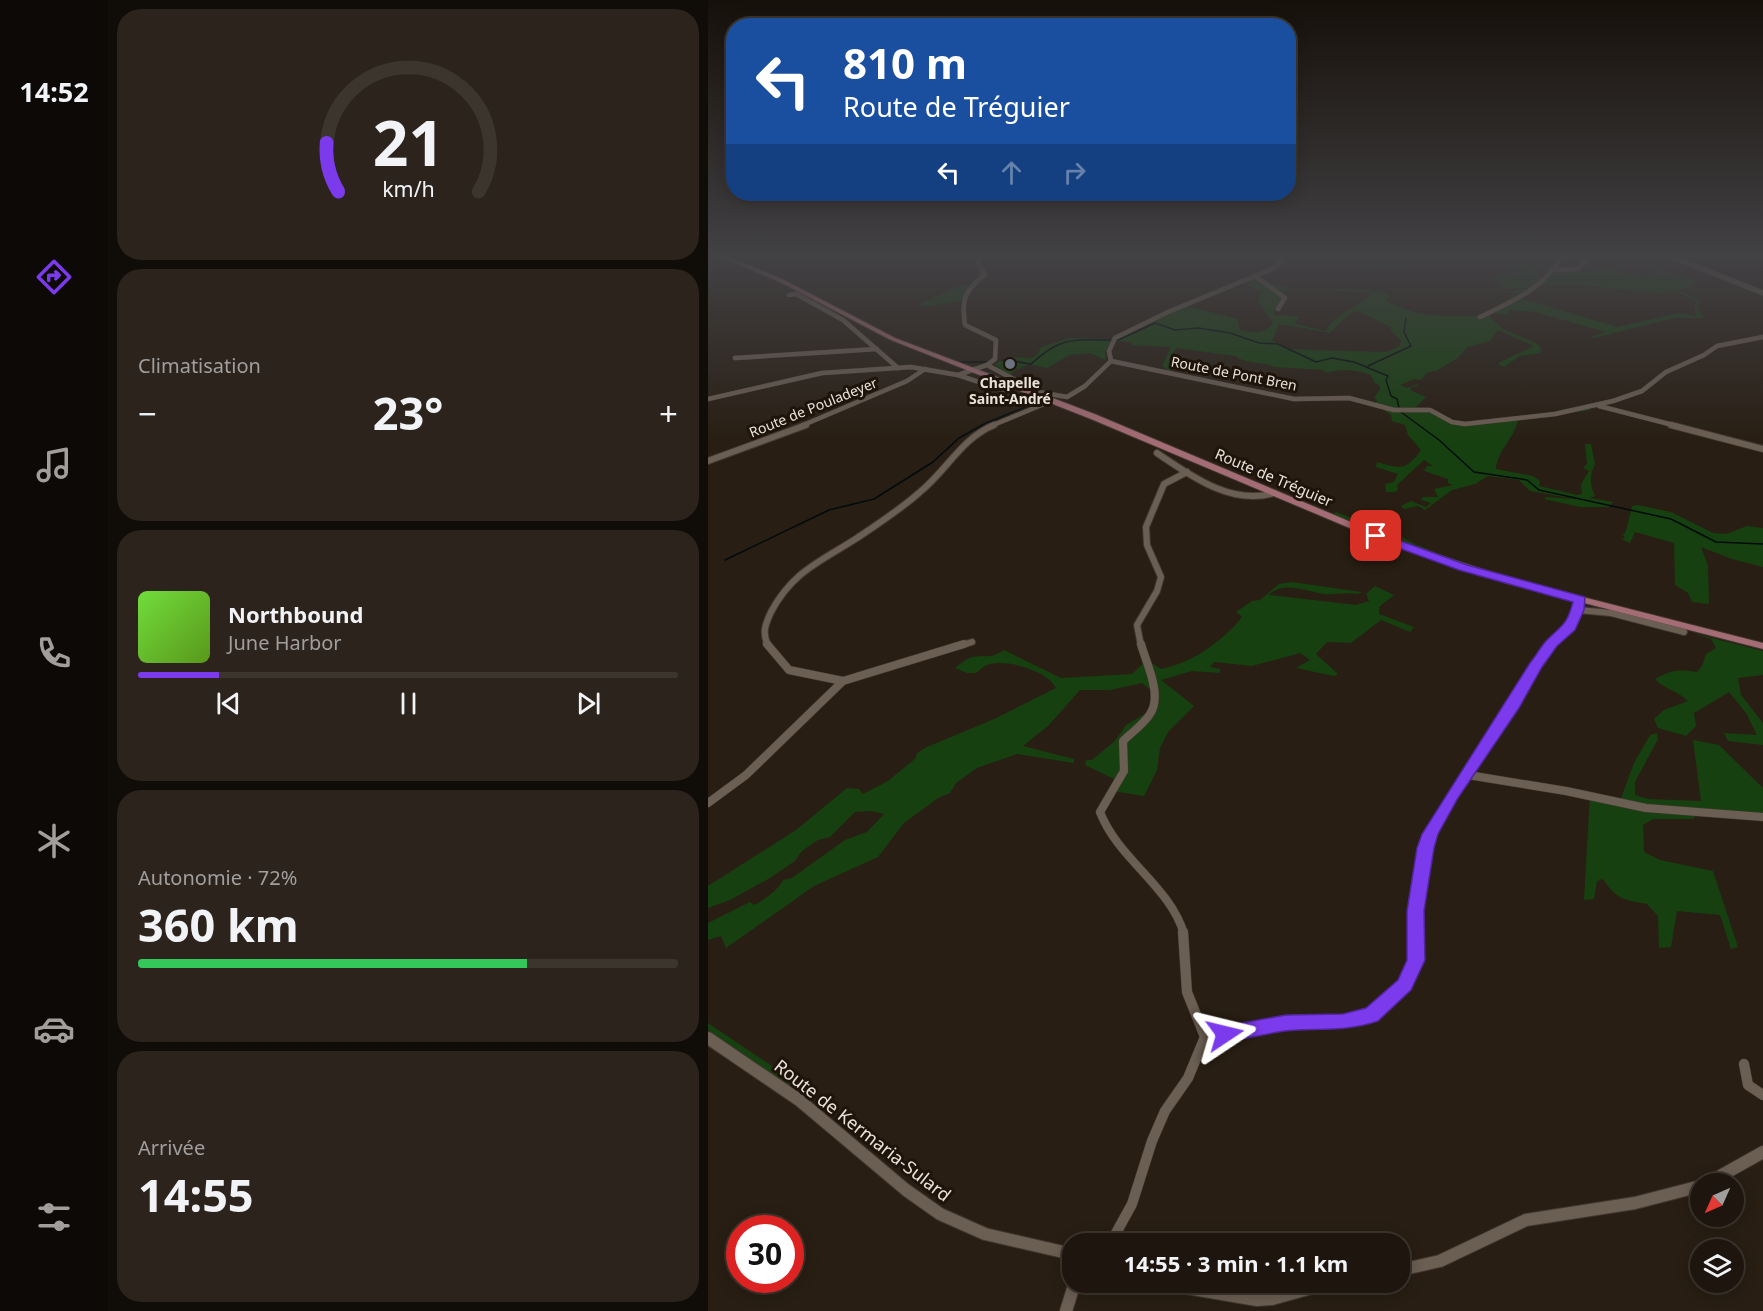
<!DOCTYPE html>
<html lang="fr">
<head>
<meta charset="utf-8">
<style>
	body { margin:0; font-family:"Noto Sans",sans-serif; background:#2b231c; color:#f1f3f6; height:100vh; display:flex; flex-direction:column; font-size:22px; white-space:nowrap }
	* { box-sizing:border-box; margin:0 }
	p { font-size:20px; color:#a19f9e }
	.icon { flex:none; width:33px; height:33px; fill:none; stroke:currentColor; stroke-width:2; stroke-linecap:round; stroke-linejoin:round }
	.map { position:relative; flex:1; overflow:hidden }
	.drawer { display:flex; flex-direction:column; gap:9px; padding:9px; background:#100c08; width:600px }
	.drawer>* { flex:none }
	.hud { position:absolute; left:18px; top:18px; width:570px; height:183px; border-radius:24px; box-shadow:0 3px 15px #0003,0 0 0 2px #3c352e; background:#1a4fa0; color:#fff; overflow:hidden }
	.needle { width:39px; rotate:225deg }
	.controls { position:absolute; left:982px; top:1173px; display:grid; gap:12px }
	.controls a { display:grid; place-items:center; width:54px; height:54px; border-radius:50%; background:#1e160e; box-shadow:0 3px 15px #0003,0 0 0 2px #3c352e; font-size:30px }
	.speed { position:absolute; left:18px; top:1215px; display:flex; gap:12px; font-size:30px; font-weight:700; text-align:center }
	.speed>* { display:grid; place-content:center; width:78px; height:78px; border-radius:50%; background:#1e160e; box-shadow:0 3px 15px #0003,0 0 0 2px #3c352e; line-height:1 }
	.speed .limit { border:9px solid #d22; background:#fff; color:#111 }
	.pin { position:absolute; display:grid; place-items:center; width:51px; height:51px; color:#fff; margin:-26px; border-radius:12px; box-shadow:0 3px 9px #0006 }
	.me { position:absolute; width:66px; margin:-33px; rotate:80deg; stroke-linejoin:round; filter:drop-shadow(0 0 4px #0008) }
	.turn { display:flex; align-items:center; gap:21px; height:126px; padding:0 18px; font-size:27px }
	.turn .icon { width:78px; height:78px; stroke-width:2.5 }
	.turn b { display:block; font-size:42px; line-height:51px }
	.lanes { display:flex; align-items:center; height:57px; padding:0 18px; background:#0003; justify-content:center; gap:30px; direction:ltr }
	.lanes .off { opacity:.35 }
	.big { font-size:45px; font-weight:700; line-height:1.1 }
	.drawer .card { flex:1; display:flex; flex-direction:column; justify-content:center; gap:9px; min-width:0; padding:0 21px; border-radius:24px; background:#2b231c }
	.drawer .dial { align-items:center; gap:0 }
	.dial svg { height:156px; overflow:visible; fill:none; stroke:#3c352e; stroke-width:7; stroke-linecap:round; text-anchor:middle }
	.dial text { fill:#f1f3f6; stroke:none }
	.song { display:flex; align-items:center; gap:18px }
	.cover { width:72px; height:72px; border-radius:9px; background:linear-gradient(135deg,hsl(100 70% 55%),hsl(90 70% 35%)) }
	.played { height:6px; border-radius:3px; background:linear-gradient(90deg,#7c3aed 15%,#3c352e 15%) }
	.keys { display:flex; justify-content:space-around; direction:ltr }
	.heat { display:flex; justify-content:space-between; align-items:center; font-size:33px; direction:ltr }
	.charge { height:9px; border-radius:4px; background:linear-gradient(90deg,#34c759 72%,#3c352e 0) }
	.trip { position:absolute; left:354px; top:1233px; width:348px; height:60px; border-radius:24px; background:#1e160e; box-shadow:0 3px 15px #0003,0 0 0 2px #3c352e; font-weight:700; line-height:60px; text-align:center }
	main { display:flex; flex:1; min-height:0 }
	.tab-bar { display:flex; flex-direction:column; width:108px; justify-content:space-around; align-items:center; background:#0c0906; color:#a19f9e }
	.tab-bar .icon { width:42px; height:42px }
	.tab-bar .current { color:#7c3aed }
	.tab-bar b { font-size:27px; color:#f1f3f6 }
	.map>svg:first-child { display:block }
</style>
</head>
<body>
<main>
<nav class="tab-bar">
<b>14:52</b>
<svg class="icon current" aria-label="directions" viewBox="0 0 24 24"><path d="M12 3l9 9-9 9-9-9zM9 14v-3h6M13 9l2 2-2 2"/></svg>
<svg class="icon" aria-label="music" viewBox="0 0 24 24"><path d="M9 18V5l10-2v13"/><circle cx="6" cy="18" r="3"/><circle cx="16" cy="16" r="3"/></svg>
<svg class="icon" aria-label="phone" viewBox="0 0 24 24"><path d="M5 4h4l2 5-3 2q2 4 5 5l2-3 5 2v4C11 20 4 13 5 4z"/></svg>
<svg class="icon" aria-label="climate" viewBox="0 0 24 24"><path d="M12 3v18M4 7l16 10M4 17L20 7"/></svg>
<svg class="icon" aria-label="car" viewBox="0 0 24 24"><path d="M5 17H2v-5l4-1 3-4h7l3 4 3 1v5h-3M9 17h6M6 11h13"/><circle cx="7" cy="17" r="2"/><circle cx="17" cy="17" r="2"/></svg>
<svg class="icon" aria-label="filters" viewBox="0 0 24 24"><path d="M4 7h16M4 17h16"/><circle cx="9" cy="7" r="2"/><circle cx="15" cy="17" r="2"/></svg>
</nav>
<section class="drawer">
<div class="card dial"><svg viewBox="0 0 100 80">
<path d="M14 69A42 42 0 1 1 86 69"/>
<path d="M14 69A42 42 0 0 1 8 44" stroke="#7c3aed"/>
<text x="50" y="56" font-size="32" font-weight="700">21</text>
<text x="50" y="72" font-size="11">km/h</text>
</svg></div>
<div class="card"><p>Climatisation</p>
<div class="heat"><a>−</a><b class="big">23°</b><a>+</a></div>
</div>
<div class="card">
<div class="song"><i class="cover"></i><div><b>Northbound</b><p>June Harbor</p></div></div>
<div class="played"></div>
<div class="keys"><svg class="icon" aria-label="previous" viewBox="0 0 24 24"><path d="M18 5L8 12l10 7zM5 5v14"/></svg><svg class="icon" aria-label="pause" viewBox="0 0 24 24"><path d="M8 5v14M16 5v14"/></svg><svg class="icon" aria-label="next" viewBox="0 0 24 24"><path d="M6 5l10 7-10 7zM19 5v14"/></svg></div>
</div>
<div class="card"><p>Autonomie · 72%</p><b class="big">360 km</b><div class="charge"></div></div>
<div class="card"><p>Arrivée</p><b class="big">14:55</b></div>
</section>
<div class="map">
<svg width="1055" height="1311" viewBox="0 0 1055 1311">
	<rect width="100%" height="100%" fill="#281e13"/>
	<!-- green -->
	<g fill="#174010" fill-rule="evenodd">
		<polygon points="653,258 732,258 691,266 671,266 663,271 658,267 657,263 661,261"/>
		<path d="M917 259 923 262 914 272 940 278 954 269 989 281 981 288 970 290 992 300 989 308 996 318H966L886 338 882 337 898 332 827 312 801 310 799 312 805 315 783 313 786 311 783 309 806 296 909 327 971 313 988 316 986 306 989 302 967 291 956 294 871 285H836L834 282 823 288H809L826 291 814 297V295L795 291H809V288L796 289 792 283 783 279 787 274 799 276 801 267 806 263 843 268 826 269 831 271 829 277C836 278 840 274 847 272 869 267 890 272 911 265L907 263Z"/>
		<path d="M547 277H552C582 299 644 281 683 295L678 301C718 321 743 315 781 316L795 329 828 343 833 348V353L812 356 796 367 792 365 790 363 826 346 790 330 782 341 759 347 750 358 728 371 720 372 713 380 706 379 692 385 699 388 709 384 710 386 703 387 702 390 718 397 707 408 688 409 668 403 669 400 666 398 672 389 671 385 666 382 663 375C647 370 635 368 618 373L615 370 566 367C555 361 538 365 528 356L468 348 461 361 465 369 461 371 454 366 463 347 423 345 424 342 409 341 420 334 436 330 447 320 478 306 529 319 532 330C544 333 558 335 565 322L550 302 552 298 549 296 554 292 535 283ZM587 288 663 293C652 307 624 315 618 331L587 324 591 316 565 315 578 291ZM650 311 683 327V331L693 340 692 346 679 352 605 350 583 349 564 341 571 324 622 333 641 314Z"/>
		<polygon points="261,284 253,301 223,306 210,305 245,288"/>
		<path d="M362 338 404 339 397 352 398 360 382 353 362 355 339 368 320 364 311 369 305 367 308 370 300 376 287 364 292 361 319 363 303 358C317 355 326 365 333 347Z"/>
		<path d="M868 407 884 410 810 420C806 439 789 451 788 469L825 476 832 481 831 486 869 495 874 494 873 484 881 471 875 468 879 464 877 444H883L887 464C882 474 881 484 887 496L882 498 905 502 901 507H872L836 499 838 497 867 499 822 491 811 480 780 476 767 484 744 490 717 510 710 506 696 509 693 506 703 501 718 507 723 503 713 500 715 497H730L726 489 745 485 740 483V479L716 471 719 466H725L716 460 689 485 690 490 687 492H678L677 484 686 482 690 474 668 467 669 462C693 469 698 471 713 450L700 435 697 425 684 421 683 415 674 409 722 411 748 425 846 414 843 412Z"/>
		<polygon points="930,505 963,512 1005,533 1018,534 1039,526 1055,528 1055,567 1024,559 993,547 1000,565 1001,604 984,602 980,593 967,585 966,543 927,532 922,543 913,539 917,538 915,535 918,531 924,506"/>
		<path d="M628 512 657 523 670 524 671 519 675 520C683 542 772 568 796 575L794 577 712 549 709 545 694 543 691 538 684 534 680 536 625 515Z"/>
		<path d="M583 582 654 592 650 594C637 592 628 595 616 594 600 592 575 580 561 595L648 605 661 601 658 594 667 586 686 595 671 607V614L706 627 702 632 673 620 643 643 619 642 608 654 630 674 626 676 588 668 602 660 592 653 544 666 506 662 502 667 512 669V673L484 671 453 680 486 706 460 732 452 748 449 770 436 796 410 792 405 787 408 780 377 765 378 760H384L407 741 418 725 450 706 449 695 434 683 402 690H372L341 725 315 746 366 759V763L309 754 269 768 248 783 242 793 230 798 196 823 170 857 106 886 18 948 13 936 0 940V923L42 902 46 905C55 901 71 889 75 880L84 878 137 840 159 832 176 814 163 811 147 812 122 837 110 840 94 851 87 861 62 878 22 900 0 908V886L88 830 139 788 151 789 155 794 180 781 208 758 209 753 219 747 286 719 348 688C340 671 298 658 279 665 276 666 272 670 268 673H259L247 668C252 664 258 659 264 657 277 655 284 659 296 650L353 678 424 674 439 660 453 669C484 663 514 642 534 617L528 612 544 601 552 600 571 584Z"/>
		<path d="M984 633 1055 651V675L1030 678 1033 695 1055 723V745L1020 741 1016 733 1049 735 1038 713 1021 692 986 713 988 726 978 736 950 728 946 719 956 710 980 701C970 691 956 689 947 679 962 670 972 669 989 672L994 666 998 654 1008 648 1003 639Z"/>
		<path d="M949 733 950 739 927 782V795L940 799 993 801 985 740 1011 745 1055 788V815L987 810 986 819H945L935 825 936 852 952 860 1005 871 1030 947 1023 949 1012 915 969 911 963 947 951 948 950 916 939 904C916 900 908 899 895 879L889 881 886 899 876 900 882 795 912 801 926 763 942 735Z"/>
		<polygon points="0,1023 98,1089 95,1095 0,1030"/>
	</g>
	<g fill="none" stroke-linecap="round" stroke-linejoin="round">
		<!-- stream -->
		<g stroke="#010b0d" stroke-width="1.5">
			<polyline points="410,340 447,323 467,330 490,328 522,333 551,343 570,344 608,362 624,358 646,362 680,376 678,380 683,396 689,399 691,408"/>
			<path d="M295 360 323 364C354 336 364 340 405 340"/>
			<polyline points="252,362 282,362"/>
			<polyline points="660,366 703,346 696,332 698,318"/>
			<polyline points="693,412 731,440 766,472 819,480 831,490 963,519 1008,542 1055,544"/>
			<polyline points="17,560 121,510 166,499 225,462 251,438 278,423 327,403"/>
		</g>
		<defs>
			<g id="minor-far3">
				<polyline points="848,270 870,269 881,258"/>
				<polyline points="547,276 577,298 570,309"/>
				<polyline points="81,295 88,294 135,320 190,368"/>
				<path d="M772 317C803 302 835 289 853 258"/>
				<polyline points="27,358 169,349"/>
				<polyline points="403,361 586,399 641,398 686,410 722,410 744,422 757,424 847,414 905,401 934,391 958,372 996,355 1009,346 1055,337"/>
				<polyline points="279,365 330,392 359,397 377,386 403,361 401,351 407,338 460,312 564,269 571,265 573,258"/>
				<polyline points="250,375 336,404 283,426"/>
				<path d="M0 399 114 373 203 367 250 375 279 365 287 359 288 340 257 325C253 298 257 291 277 274L270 264 272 258"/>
				<polyline points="891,406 969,426"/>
				<polyline points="93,426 199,381 217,369"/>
			</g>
			<g id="minor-far2">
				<polyline points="963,425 1055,449"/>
				<path d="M449 453C483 476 524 506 566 493"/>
				<polyline points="0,461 98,425"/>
				<polyline points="870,610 903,613 976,632"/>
				<path d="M60 646C54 632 57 625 63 612 85 571 112 562 149 538 170 524 193 509 212 492 239 470 254 438 286 425"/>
				<polyline points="251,646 264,642"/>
				<polyline points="433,646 429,625 449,591 453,577 439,545 438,527 456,484 479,472"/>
				<polyline points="841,646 861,625 872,600"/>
			</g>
			<g id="minor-far1">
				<path d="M433 644C438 663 455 695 442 714 436 724 424 732 415 741L416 771 392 812C410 859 462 886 476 934"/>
				<polyline points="135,681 256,644"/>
				<polyline points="760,775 858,791 938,808 1055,817"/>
				<polyline points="0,803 38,775 135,681 81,670 59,644"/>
				<polyline points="708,934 712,872 727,825 843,644"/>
			</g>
			<g id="minor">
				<polyline points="497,1037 578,1023 640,1021 663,1014 688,995 703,974 708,932"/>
				<polyline points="1036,1064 1040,1085 1055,1095"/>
				<polyline points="402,1244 424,1204 444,1141 457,1111 480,1078 497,1037 479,992 475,932"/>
			</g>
			<polyline id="tertiary-far1" points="967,258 1055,293"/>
			<g id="tertiary">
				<polyline points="0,1038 91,1100 198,1190 232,1214 277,1234 364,1254"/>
				<polyline points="998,1184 1055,1152"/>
				<polyline points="692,1270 732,1261 818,1220 927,1203 993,1186"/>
				<polyline points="444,1282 549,1300 564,1299 625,1282"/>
				<polyline points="358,1311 367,1282"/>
			</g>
			<polygon id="primary" points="15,258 24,258 78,281 187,338 389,415 688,541 804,579 1055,643 1055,649 798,583 682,545 383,419 183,340 74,283"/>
		</defs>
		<!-- minor-far3 casing -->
		<use href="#minor-far3" stroke="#413831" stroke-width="5"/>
		<!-- minor-far2 casing -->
		<use href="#minor-far2" stroke="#413831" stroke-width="8"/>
		<!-- minor-far1 casing -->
		<use href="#minor-far1" stroke="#413831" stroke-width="9"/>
		<!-- minor casing -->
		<use href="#minor" stroke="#413831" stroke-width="11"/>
		<!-- tertiary-far1 casing -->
		<use href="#tertiary-far1" stroke="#413831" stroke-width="6"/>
		<!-- tertiary casing -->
		<use href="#tertiary" stroke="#413831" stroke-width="14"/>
		<!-- primary casing -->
		<use href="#primary" stroke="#413831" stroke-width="2"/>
		<!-- minor-far3 -->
		<use href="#minor-far3" stroke="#6b5e52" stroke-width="4.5"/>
		<!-- minor-far2 -->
		<use href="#minor-far2" stroke="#6b5e52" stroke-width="6"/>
		<!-- minor-far1 -->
		<use href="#minor-far1" stroke="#6b5e52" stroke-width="8"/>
		<!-- minor -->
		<use href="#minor" stroke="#6b5e52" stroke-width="10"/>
		<!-- tertiary-far1 -->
		<use href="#tertiary-far1" stroke="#6b5e52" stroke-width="5"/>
		<!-- tertiary -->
		<use href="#tertiary" stroke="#6b5e52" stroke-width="12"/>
		<!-- primary -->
		<use href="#primary" fill="#a46c74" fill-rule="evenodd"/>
	</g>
	<!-- sky -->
	<linearGradient id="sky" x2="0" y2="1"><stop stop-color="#16100a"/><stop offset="0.58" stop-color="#424144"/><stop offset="1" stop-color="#424144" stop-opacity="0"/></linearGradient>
	<rect width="1055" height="442" fill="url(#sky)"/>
	<!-- route -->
	<path fill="#7c3aed" stroke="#51269a" stroke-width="1.5" d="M668 532 759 565 877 597 876 610 867 630 849 646 834 667 811 708 750 798 730 834 726 848 716 911 717 960 703 990 670 1021C639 1032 609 1028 577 1031 557 1034 537 1039 517 1042L510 1040 507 1034 510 1028 517 1026 578 1015 635 1014 658 1008 690 980 699 960V911L709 848 714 834 822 663C828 656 833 646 839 640 854 625 859 625 865 602L751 570 663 538 662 536Z"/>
	<!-- markers -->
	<circle fill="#6b7280" stroke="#1f140a" stroke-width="2" cx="302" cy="364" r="6"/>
	<g text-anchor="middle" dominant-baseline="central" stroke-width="6" stroke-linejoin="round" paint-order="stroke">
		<!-- far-street labels -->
		<g font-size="14" fill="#e9e2da" stroke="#1f140a">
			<text transform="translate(526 373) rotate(11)">Route de Pont Bren</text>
			<text transform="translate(105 407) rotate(-22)">Route de Pouladeyer</text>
		</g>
		<!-- far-poi labels -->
		<g font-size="14" font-weight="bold" fill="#e9e2da" stroke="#1f140a">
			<text x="302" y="382">Chapelle<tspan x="302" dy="16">Saint-André</tspan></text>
		</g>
		<!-- street labels -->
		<g font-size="15" fill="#e9e2da" stroke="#1f140a">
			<text transform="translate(566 477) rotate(23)">Route de Tréguier</text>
		</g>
		<!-- near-street labels -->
		<g font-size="18" fill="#e9e2da" stroke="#1f140a">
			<text transform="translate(155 1130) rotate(38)">Route de Kermaria-Sulard</text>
		</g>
	</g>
</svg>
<div class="controls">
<a><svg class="needle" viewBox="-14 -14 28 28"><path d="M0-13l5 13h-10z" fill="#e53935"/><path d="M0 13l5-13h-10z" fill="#a19f9e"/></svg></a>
<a><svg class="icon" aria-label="layers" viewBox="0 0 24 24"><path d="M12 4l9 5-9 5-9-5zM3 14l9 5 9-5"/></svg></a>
</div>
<div class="speed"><div class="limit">30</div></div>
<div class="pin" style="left:668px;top:536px;background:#d93025"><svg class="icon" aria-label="arrive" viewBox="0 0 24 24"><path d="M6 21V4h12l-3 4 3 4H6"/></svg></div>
<svg class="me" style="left:517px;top:1034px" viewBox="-20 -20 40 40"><path d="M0-17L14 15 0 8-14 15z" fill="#7c3aed" stroke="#fff" stroke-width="4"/></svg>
<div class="trip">14:55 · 3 min · 1.1 km</div>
<div class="hud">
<div class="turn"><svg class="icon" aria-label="left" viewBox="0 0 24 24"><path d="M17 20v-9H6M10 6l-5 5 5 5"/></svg><div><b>810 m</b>Route de Tréguier</div></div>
<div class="lanes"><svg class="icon" aria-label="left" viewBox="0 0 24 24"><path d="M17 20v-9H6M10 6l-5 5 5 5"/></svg><svg class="icon off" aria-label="ahead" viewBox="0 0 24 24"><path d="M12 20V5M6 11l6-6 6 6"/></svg><svg class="icon off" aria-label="right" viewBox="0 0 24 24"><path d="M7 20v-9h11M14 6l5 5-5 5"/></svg></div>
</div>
</div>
</main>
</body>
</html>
